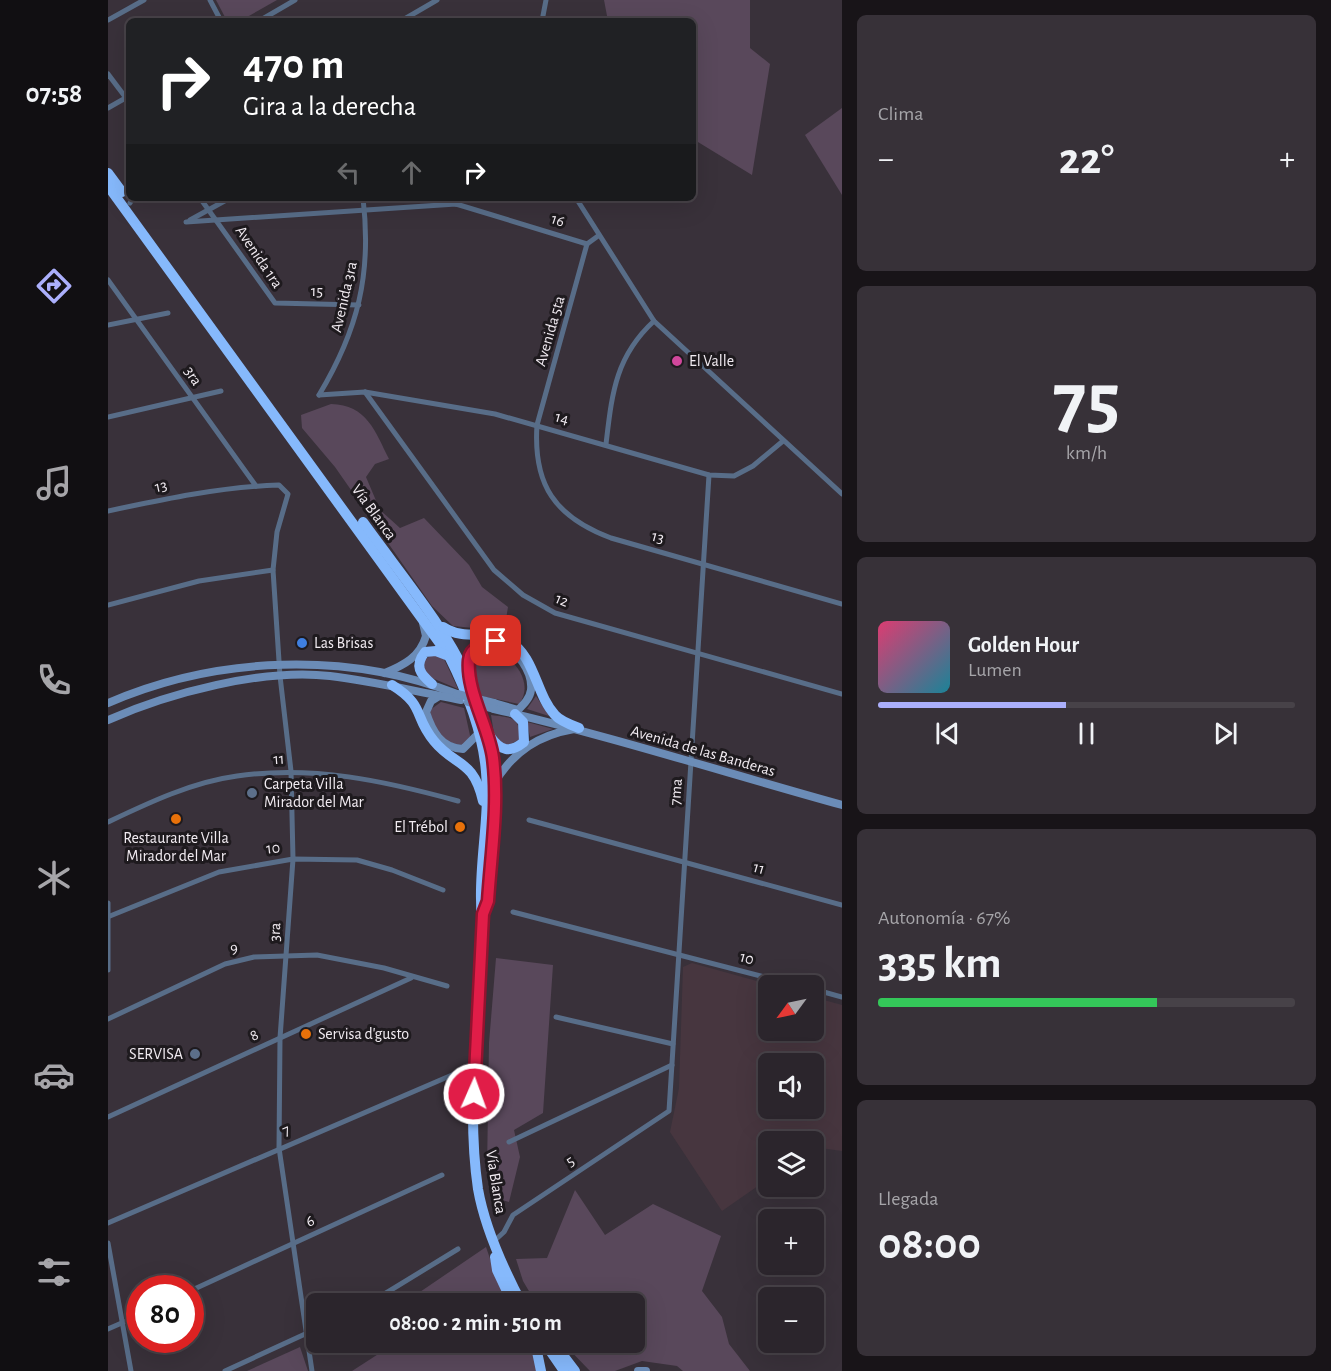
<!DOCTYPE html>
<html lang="es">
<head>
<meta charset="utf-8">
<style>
	body { margin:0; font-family:"Alegreya Sans",sans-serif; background:#373138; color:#f1f3f6; height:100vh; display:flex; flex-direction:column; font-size:22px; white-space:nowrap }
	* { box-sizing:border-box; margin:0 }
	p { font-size:20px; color:#a6a5a9 }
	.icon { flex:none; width:33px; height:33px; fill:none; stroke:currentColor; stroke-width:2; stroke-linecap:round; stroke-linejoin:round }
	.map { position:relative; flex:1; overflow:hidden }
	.sheet { display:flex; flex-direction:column; gap:15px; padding:15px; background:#181418; width:489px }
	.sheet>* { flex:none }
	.guide { position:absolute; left:18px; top:18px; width:570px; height:183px; border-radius:9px; box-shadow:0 6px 24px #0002,0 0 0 2px #474248; background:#202124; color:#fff; overflow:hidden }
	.needle { width:39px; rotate:237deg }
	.fabs { position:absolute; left:650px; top:975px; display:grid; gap:12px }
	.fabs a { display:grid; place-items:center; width:66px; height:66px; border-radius:9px; background:#2b252c; box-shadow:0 6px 24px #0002,0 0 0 2px #474248; font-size:30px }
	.speed { position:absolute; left:18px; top:1275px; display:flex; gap:12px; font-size:30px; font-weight:700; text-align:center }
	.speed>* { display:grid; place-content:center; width:78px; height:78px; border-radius:50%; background:#2b252c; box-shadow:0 6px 24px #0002,0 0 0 2px #474248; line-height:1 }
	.speed .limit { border:9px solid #d22; background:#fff; color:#111 }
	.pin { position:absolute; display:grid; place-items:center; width:51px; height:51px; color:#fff; margin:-26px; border-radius:12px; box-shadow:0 3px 9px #0006 }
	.me { position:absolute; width:66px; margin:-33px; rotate:2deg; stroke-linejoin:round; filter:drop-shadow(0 0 4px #0008) }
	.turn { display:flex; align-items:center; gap:21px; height:126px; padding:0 18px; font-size:27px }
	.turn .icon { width:78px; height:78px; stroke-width:2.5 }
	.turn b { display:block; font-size:42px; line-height:51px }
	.lanes { display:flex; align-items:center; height:57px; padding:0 18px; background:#0003; justify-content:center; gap:30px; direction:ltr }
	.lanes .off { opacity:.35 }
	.big { font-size:45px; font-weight:700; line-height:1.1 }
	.sheet .card { flex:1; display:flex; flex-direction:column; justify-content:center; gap:9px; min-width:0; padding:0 21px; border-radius:9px; background:#373138 }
	.sheet .dial { align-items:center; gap:0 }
	.dial b { font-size:78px; line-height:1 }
	.song { display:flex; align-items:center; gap:18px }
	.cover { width:72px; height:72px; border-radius:9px; background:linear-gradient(135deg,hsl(340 70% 55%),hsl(190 70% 35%)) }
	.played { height:6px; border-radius:3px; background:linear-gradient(90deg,#abaffb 45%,#474248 45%) }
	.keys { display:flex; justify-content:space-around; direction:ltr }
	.heat { display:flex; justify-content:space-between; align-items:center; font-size:33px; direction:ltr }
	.charge { height:9px; border-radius:4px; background:linear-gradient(90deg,#34c759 67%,#474248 0) }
	.trip { position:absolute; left:198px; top:1293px; width:339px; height:60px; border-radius:9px; background:#2b252c; box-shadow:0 6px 24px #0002,0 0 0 2px #474248; font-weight:700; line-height:60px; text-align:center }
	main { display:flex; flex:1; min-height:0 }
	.tabs { display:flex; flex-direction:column; width:108px; justify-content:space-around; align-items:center; background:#110f12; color:#a6a5a9 }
	.tabs .icon { width:42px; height:42px }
	.tabs .selected { color:#abaffb }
	.tabs b { font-size:27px; color:#f1f3f6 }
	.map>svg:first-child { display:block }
</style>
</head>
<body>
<main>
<nav class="tabs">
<b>07:58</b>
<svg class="icon selected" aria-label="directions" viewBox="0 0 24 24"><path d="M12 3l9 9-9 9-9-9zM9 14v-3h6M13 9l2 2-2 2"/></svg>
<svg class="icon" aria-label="music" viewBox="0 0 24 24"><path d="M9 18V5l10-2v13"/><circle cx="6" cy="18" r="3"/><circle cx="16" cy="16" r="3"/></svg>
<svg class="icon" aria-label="phone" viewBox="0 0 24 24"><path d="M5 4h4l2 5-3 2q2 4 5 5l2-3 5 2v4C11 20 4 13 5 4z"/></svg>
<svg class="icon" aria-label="climate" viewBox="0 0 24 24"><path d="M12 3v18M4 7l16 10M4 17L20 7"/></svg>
<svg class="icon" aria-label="car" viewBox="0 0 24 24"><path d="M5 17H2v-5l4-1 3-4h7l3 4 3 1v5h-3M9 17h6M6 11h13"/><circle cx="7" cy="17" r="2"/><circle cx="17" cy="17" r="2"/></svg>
<svg class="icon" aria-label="filters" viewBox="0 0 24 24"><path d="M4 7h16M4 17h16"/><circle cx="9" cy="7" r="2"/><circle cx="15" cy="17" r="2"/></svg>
</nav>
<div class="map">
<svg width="734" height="1371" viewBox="0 0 734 1371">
	<rect width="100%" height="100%" fill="#39313a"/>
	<!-- commercial -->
	<path fill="#47363f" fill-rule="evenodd" d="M584 963 663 985 660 986V1030H705V997L734 1005V1151L705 1147V1142H660V1179L614 1211 562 1132 571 1088 575 967ZM660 1064H705V1108H660Z"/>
	<!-- green -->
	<g fill="#59485b">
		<polygon points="108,0 169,0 132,21 119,21"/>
		<polygon points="496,0 642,0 642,48 662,64 644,175 585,139 585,21 500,21"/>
		<polygon points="734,108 734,195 697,135"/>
		<path d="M223 404C259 405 267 431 281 459L267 464 258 477 272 510 292 528 316 518 361 565 374 587 400 607 396 631 345 626 324 606 227 467 194 428 193 415Z"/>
		<path d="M379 649C403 651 428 683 411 704L373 696 365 670 366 660Z"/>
		<polygon points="325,654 336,659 350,689 317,675 315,661"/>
		<polygon points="428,696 441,716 419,709"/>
		<path d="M333 702 356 708 363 740 357 745C337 746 324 729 322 710Z"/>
		<path d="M383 715C405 718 409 716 414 738L397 747 386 734Z"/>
		<polygon points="419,722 445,729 422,737"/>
		<polygon points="388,958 445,965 435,1113 406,1130 412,1157 401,1202 387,1198 379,1170 381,1043"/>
		<polygon points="467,1190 497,1235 545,1204 613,1236 594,1291 614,1317 621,1344 642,1371 575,1371 569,1366 534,1361 507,1371 482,1371 455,1343 526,1342 526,1304 428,1303 415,1281 408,1259 439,1258"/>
		<polygon points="378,1247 390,1282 402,1303 314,1303 309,1294"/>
		<polygon points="289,1342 423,1343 429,1371 244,1371"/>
		<polygon points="192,1347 200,1371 139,1371"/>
	</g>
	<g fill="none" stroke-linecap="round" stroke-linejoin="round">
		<!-- street -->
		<g stroke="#586d88" stroke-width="5">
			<polyline points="102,0 113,21"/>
			<polyline points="0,20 36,0"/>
			<polyline points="151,21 187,0"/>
			<polyline points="293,21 329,0"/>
			<polyline points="434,21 438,0"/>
			<polyline points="0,74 21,102"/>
			<polyline points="0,108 21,96"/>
			<polyline points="92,198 167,303 251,305"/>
			<polyline points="339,198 348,204"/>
			<polyline points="468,198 546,321 734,494"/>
			<polyline points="22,203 25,198"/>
			<polyline points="82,220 122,198"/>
			<polyline points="78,222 348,204 479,244 490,236"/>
			<path d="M479 244 429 425C425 485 447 517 503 538L734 604"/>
			<polyline points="0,280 148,486"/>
			<polyline points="0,325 60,313"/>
			<polyline points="257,392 386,570 415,595 447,613 734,694"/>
			<polyline points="211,395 257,392 387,414 601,475 626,476 645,466 675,441"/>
			<path d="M211 395C250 330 264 274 255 198"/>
			<polyline points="0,417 113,391"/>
			<path d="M498 444C504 394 507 357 546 321"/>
			<path d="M0 511C56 499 113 487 171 485L180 494 169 532 165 570 172 676 183 771 185 859 172 1038 171 1148 204 1371"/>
			<polyline points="0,605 91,581 165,570"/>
			<polyline points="421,820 734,905"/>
			<path d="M0 822C40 803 84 782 129 776 205 765 277 781 350 801"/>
			<polyline points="0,903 0,970"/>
			<polyline points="405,912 691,986"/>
			<polyline points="2,916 111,872 185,859 249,860 284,870 335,890"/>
			<polyline points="705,989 734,997"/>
			<polyline points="448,1017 565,1044"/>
			<polyline points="0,1019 117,964 146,957 209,955 276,968 339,986"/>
			<polyline points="0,1117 303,978"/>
			<polyline points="401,1142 564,1065"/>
			<polyline points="0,1223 365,1066"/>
			<polyline points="385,1242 396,1232 405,1215 561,1111 601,475"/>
			<polyline points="0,1243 23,1371"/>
			<polyline points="82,1291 334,1175"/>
			<polyline points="260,1304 350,1249"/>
			<polyline points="0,1329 32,1315"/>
			<polyline points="117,1371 208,1329"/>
		</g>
		<!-- secondary -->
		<g stroke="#6b8cb7" stroke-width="8">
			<path d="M277 673C296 665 312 657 318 636L315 623"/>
			<path d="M362 679C359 607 427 653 423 690 422 698 416 704 410 710"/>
			<path d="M331 696 323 701 318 712C324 731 333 748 355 749L371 733"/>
			<path d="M0 703C108 656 239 651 349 694"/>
			<polyline points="386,703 410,710"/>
			<path d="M386 709C503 736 618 773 734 805"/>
			<path d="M0 720C61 693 155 668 222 676 266 681 309 692 353 700"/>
			<path d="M387 782C406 751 431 735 466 729"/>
			<polyline points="530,1371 538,1371"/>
		</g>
		<!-- highway -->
		<g stroke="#86b9fc" stroke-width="10">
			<polyline points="0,173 14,192"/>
			<path d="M0 186 341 656C359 692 375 732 378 772 382 815 372 857 373 899 376 995 356 1094 370 1189 377 1229 395 1268 414 1304"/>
			<path d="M255 522C328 623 393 687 385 821"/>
			<path d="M335 627C358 642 380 628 401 641 427 656 428 695 447 715 452 721 463 725 471 728"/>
			<path d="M324 684C312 674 306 666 317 652L328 651 341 656"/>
			<path d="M284 685C318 706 305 716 326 741 347 767 365 758 375 801"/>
			<path d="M382 736C393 752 402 753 416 742L415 722 407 714"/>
			<polyline points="387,1257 389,1270 405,1304"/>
			<polyline points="427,1342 433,1371"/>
			<polyline points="436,1342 456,1371"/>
			<polyline points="445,1342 467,1371"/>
		</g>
		<!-- secondary-bridge -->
		<g stroke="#6b8cb7" stroke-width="8">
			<polyline points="349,694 386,703"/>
			<polyline points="360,702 386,709"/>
		</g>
	</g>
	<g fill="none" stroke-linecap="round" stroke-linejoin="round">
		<defs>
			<path id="route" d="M366 1094 375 914 380 901C383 854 391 804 385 758 381 727 358 691 361 660 362 647 377 642 388 641"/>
		</defs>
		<!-- route casing -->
		<use href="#route" stroke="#92132f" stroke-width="15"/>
		<!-- route -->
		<use href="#route" stroke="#e11d48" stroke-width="10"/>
	</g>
	<!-- markers -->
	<circle fill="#d1479c" stroke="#1e1a1e" stroke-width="2" cx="569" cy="361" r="6"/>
	<circle fill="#3f7fe0" stroke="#1e1a1e" stroke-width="2" cx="194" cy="643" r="6"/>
	<g fill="#5c6f8a" stroke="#1e1a1e" stroke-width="2">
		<circle cx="144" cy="793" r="6"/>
		<circle cx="87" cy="1054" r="6"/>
	</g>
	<g fill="#e8710a" stroke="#1e1a1e" stroke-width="2">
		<circle cx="68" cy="819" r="6"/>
		<circle cx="352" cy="827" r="6"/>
		<circle cx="198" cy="1034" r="6"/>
	</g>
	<g text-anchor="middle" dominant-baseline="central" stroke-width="6" stroke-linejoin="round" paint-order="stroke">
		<!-- street labels -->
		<g font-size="16" fill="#f1ebf1" stroke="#1e1a1e">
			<text transform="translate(450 220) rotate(18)">16</text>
			<text transform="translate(151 257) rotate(56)">Avenida 1ra</text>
			<text transform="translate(209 291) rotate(1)">15</text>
			<text transform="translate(236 297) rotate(-77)">Avenida 3ra</text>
			<text transform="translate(442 331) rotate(-74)">Avenida 5ta</text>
			<text transform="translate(85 376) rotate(57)">3ra</text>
			<text transform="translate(454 418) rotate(15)">14</text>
			<text transform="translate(53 486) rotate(-12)">13</text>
			<text transform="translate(266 512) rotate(54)">Vía Blanca</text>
			<text transform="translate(550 537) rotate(15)">13</text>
			<text transform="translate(454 600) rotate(22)">12</text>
			<text transform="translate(595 751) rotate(16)">Avenida de las Banderas</text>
			<text transform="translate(171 759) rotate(-4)">11</text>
			<text transform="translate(568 792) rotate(-86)">7ma</text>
			<text transform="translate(165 848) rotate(-7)">10</text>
			<text transform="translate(651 868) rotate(16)">11</text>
			<text transform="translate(167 932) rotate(-87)">3ra</text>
			<text transform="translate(126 948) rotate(-14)">9</text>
			<text transform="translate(639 958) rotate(15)">10</text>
			<text transform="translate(146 1035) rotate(-25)">8</text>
			<text transform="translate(178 1130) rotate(-23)">7</text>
			<text transform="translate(462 1161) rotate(-34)">5</text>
			<text transform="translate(388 1182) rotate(81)">Vía Blanca</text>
			<text transform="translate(202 1221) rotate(-25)">6</text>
		</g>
		<!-- poi labels -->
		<g font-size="16" fill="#f1ebf1" stroke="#1e1a1e" text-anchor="start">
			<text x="581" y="361">El Valle</text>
			<text x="206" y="643">Las Brisas</text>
			<text x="156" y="784">Carpeta Villa<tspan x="156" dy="18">Mirador del Mar</tspan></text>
			<text x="340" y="827" text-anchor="end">El Trébol</text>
			<text x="68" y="838" text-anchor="middle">Restaurante Villa<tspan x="68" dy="18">Mirador del Mar</tspan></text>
			<text x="210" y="1034">Servisa d'gusto</text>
			<text x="75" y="1054" text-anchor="end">SERVISA</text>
		</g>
	</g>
</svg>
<div class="fabs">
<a><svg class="needle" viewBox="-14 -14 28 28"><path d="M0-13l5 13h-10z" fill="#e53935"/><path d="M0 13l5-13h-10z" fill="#a6a5a9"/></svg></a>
<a><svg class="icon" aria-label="sound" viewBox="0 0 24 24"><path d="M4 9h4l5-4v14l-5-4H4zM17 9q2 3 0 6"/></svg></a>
<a><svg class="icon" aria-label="layers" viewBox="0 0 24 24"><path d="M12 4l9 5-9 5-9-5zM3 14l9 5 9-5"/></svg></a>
<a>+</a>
<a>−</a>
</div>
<div class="speed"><div class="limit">80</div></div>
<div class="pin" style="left:388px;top:641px;background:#d93025"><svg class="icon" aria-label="arrive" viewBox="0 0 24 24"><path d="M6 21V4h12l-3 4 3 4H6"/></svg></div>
<svg class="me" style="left:366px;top:1094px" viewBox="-20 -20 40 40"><circle r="17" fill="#e11d48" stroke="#fff" stroke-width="3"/><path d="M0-11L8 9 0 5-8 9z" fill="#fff"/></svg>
<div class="trip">08:00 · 2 min · 510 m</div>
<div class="guide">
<div class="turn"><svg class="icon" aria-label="right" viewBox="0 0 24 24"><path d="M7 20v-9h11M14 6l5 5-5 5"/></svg><div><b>470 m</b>Gira a la derecha</div></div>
<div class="lanes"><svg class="icon off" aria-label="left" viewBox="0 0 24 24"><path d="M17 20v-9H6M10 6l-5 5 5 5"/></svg><svg class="icon off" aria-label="ahead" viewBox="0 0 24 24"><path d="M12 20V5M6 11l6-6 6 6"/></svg><svg class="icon" aria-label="right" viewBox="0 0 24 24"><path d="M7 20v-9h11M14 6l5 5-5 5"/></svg></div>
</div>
</div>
<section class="sheet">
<div class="card"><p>Clima</p>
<div class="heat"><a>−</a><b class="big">22°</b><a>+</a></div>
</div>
<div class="card dial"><b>75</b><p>km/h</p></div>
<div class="card">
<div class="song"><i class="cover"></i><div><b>Golden Hour</b><p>Lumen</p></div></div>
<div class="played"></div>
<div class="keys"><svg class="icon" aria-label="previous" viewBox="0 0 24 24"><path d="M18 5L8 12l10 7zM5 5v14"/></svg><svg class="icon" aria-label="pause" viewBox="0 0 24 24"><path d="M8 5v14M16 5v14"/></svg><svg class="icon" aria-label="next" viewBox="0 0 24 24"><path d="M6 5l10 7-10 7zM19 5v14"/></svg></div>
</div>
<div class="card"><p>Autonomía · 67%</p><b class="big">335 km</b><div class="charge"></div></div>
<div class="card"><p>Llegada</p><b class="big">08:00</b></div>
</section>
</main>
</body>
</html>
